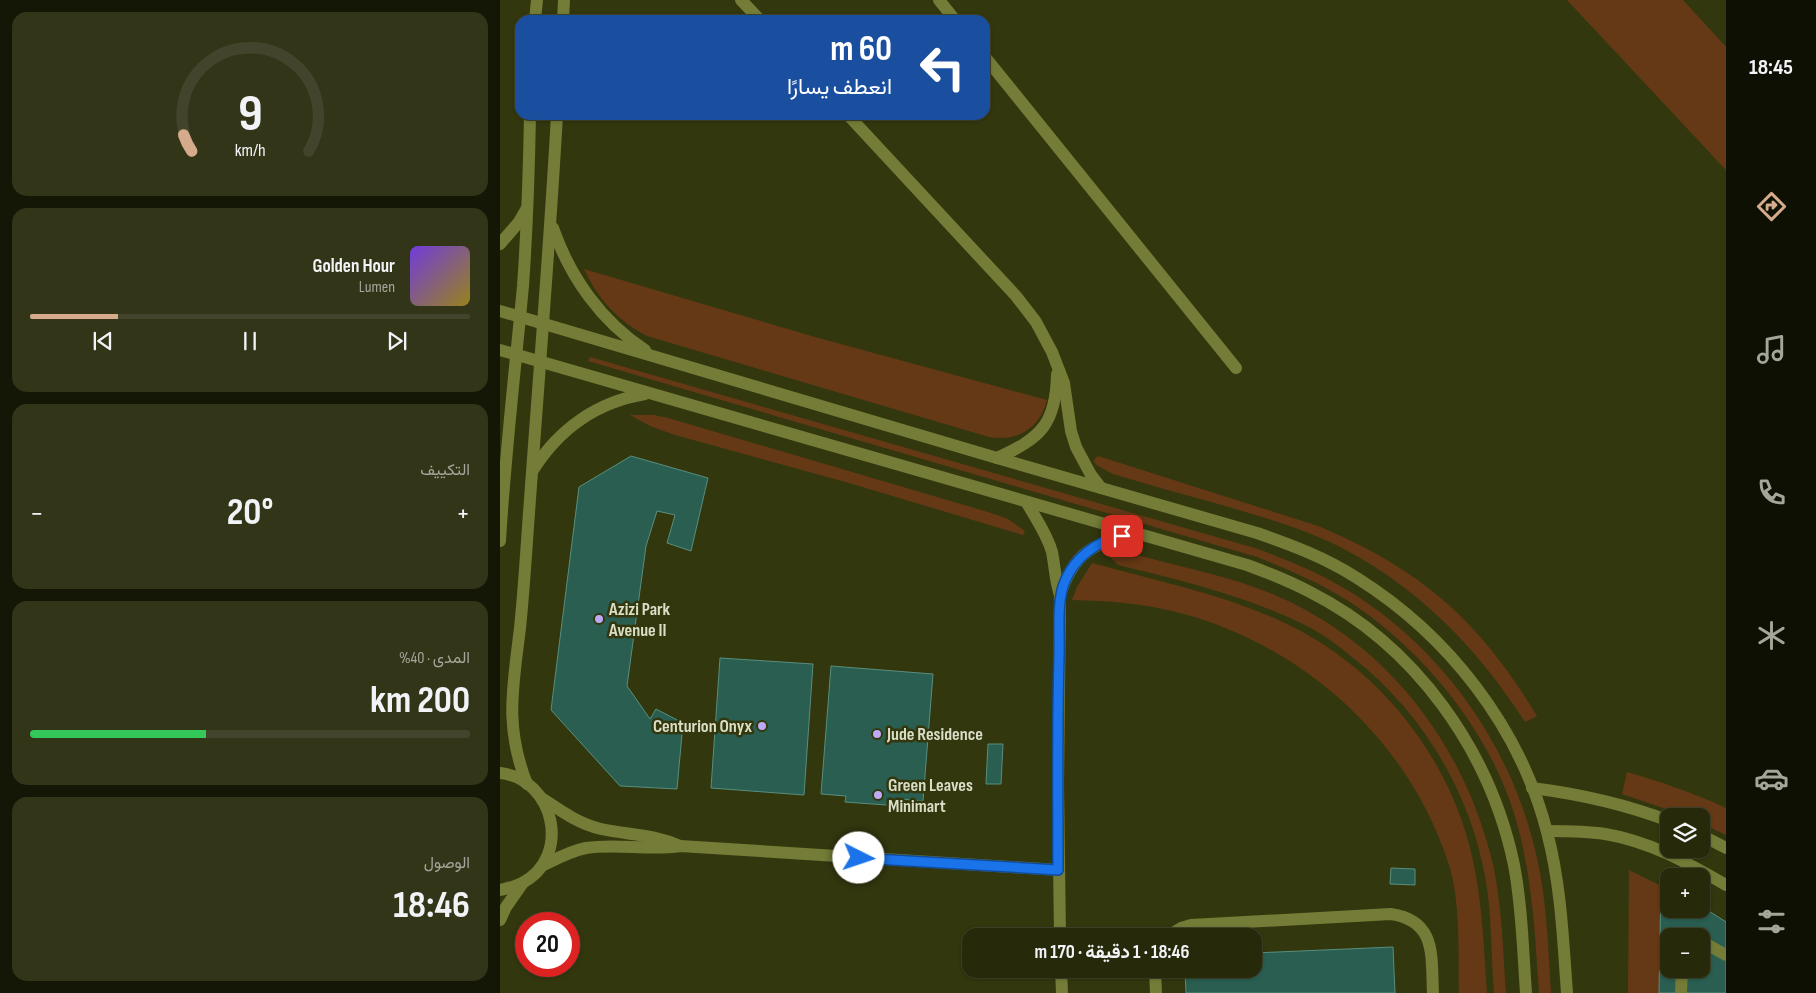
<!DOCTYPE html>
<html lang="ar">
<head>
<meta charset="utf-8">
<style>
	body { margin:0; font-family:"Sofia Sans Condensed",Vazirmatn,sans-serif; background:#323518; color:#f1f3f6; direction:rtl; height:100vh; display:flex; flex-direction:column; font-size:19px; white-space:nowrap }
	* { box-sizing:border-box; margin:0 }
	p { font-size:16px; color:#a4a69c }
	.icon { flex:none; width:28px; height:28px; fill:none; stroke:currentColor; stroke-width:2; stroke-linecap:round; stroke-linejoin:round }
	.map { position:relative; flex:1; overflow:hidden; direction:ltr }
	.sheet { display:flex; flex-direction:column; gap:12px; padding:12px; background:#151706; width:500px }
	.sheet>* { flex:none }
	.banner { position:absolute; left:15px; top:15px; width:475px; height:105px; border-radius:15px; box-shadow:0 1px 4px #0004,0 0 0 1px #42452b; direction:rtl; background:#1a4fa0; color:#fff; overflow:hidden }
	.tools { position:absolute; left:1160px; top:808px; display:grid; gap:10px }
	.tools a { display:grid; place-items:center; width:50px; height:50px; border-radius:10px; background:#26290a; box-shadow:0 1px 4px #0004,0 0 0 1px #42452b; font-size:25px }
	.speed { position:absolute; left:15px; top:912px; display:flex; gap:10px; font-size:25px; font-weight:700; text-align:center }
	.speed>* { display:grid; place-content:center; width:65px; height:65px; border-radius:50%; background:#26290a; box-shadow:0 1px 4px #0004,0 0 0 1px #42452b; line-height:1 }
	.speed .limit { border:8px solid #d22; background:#fff; color:#111 }
	.pin { position:absolute; display:grid; place-items:center; width:42px; height:42px; color:#fff; margin:-21px; border-radius:10px; box-shadow:0 2px 8px #0006 }
	.me { position:absolute; width:55px; margin:-28px; rotate:94deg; stroke-linejoin:round; filter:drop-shadow(0 0 4px #0008) }
	.turn { display:flex; align-items:center; gap:18px; height:105px; padding:0 15px; font-size:22px }
	.turn .icon { width:65px; height:65px; stroke-width:2.5 }
	.turn b { display:block; font-size:35px; line-height:42px }
	.big { font-size:38px; font-weight:700; line-height:1.1 }
	.sheet .card { flex:1; display:flex; flex-direction:column; justify-content:center; gap:8px; min-width:0; padding:0 18px; border-radius:15px; background:#323518 }
	.sheet .dial { align-items:center; gap:0 }
	.dial svg { height:130px; overflow:visible; fill:none; stroke:#42452b; stroke-width:7; stroke-linecap:round; text-anchor:middle }
	.dial text { fill:#f1f3f6; stroke:none }
	.song { display:flex; align-items:center; gap:15px }
	.cover { width:60px; height:60px; border-radius:8px; background:linear-gradient(135deg,hsl(260 70% 55%),hsl(50 70% 35%)) }
	.played { height:5px; border-radius:2px; background:linear-gradient(90deg,#d6ab8b 20%,#42452b 20%) }
	.keys { display:flex; justify-content:space-around; direction:ltr }
	.heat { display:flex; justify-content:space-between; align-items:center; font-size:28px; direction:ltr }
	.charge { height:8px; border-radius:4px; background:linear-gradient(90deg,#34c759 40%,#42452b 0) }
	.trip { position:absolute; left:462px; top:928px; width:300px; height:50px; border-radius:15px; background:#26290a; box-shadow:0 1px 4px #0004,0 0 0 1px #42452b; font-weight:700; line-height:50px; text-align:center; direction:rtl }
	main { display:flex; flex:1; min-height:0 }
	.menu { display:flex; flex-direction:column; width:90px; justify-content:space-around; align-items:center; background:#0f1004; color:#a4a69c }
	.menu .icon { width:35px; height:35px }
	.menu .selected { color:#d6ab8b }
	.menu b { font-size:22px; color:#f1f3f6 }
	.map>svg:first-child { display:block }
</style>
</head>
<body>
<main>
<nav class="menu">
<b>18:45</b>
<svg class="icon selected" aria-label="directions" viewBox="0 0 24 24"><path d="M12 3l9 9-9 9-9-9zM9 14v-3h6M13 9l2 2-2 2"/></svg>
<svg class="icon" aria-label="music" viewBox="0 0 24 24"><path d="M9 18V5l10-2v13"/><circle cx="6" cy="18" r="3"/><circle cx="16" cy="16" r="3"/></svg>
<svg class="icon" aria-label="phone" viewBox="0 0 24 24"><path d="M5 4h4l2 5-3 2q2 4 5 5l2-3 5 2v4C11 20 4 13 5 4z"/></svg>
<svg class="icon" aria-label="climate" viewBox="0 0 24 24"><path d="M12 3v18M4 7l16 10M4 17L20 7"/></svg>
<svg class="icon" aria-label="car" viewBox="0 0 24 24"><path d="M5 17H2v-5l4-1 3-4h7l3 4 3 1v5h-3M9 17h6M6 11h13"/><circle cx="7" cy="17" r="2"/><circle cx="17" cy="17" r="2"/></svg>
<svg class="icon" aria-label="filters" viewBox="0 0 24 24"><path d="M4 7h16M4 17h16"/><circle cx="9" cy="7" r="2"/><circle cx="15" cy="17" r="2"/></svg>
</nav>
<div class="map">
<svg width="1226" height="993" viewBox="0 0 1226 993">
	<rect width="100%" height="100%" fill="#33370e"/>
	<!-- green -->
	<g fill="#663916">
		<polygon points="1067,0 1183,0 1226,47 1226,170"/>
		<path d="M84 269 315 337 547 400C540 428 518 442 489 437L147 336C117 320 98 299 84 269Z"/>
		<path d="M90 357 758 549C781 558 803 566 824 577 931 632 1010 738 1036 854 1047 899 1048 947 1051 993H1039C1035 932 1032 872 1014 813 988 731 928 657 859 608 827 586 792 571 757 557L88 361Z"/>
		<polygon points="130,415 154,415 168,418 488,512 508,519 525,531 523,535 349,483 175,435 150,426"/>
		<path d="M598 456 818 526C921 569 980 621 1037 716L1025 722C975 644 913 582 830 542 795 526 759 516 722 505 686 495 649 485 613 474L598 466 593 461Z"/>
		<path d="M627 554 645 557C692 570 742 579 786 600 895 651 968 753 994 869 1002 909 1003 952 1006 993H994C991 954 992 914 985 876 969 789 921 711 852 657 839 646 824 635 809 627 748 596 683 581 618 565L609 556Z"/>
		<path d="M592 563C653 580 718 593 776 619 880 664 958 765 976 876 983 915 984 954 987 993H959C958 952 961 900 948 862 908 739 801 643 676 612 642 603 607 601 572 600L577 587Z"/>
		<path d="M1127 772C1161 782 1194 793 1226 808V835L1201 823V816H1187L1122 794Z"/>
		<polygon points="1129,870 1161,886 1159,993 1128,993"/>
	</g>
	<!-- building -->
	<g fill="#295e51" stroke="#598e7f" fill-rule="evenodd">
		<polygon points="131,456 208,478 191,551 167,543 175,515 157,511 146,546 127,686 150,719 156,709 183,723 177,789 120,786 51,710 79,487"/>
		<polygon points="220,658 313,664 304,795 211,788"/>
		<polygon points="331,666 433,674 423,801 400,799 400,806 345,802 346,796 321,794"/>
		<polygon points="488,744 503,744 501,784 486,784"/>
		<polygon points="891,868 915,869 915,885 890,884"/>
		<path d="M1161 886 1169 889V909H1201V906L1226 922V993H1159ZM1169 936H1201V969H1169Z"/>
		<polygon points="893,947 895,993 686,993 685,969 754,969 754,953"/>
	</g>
	<g fill="none" stroke-linecap="round" stroke-linejoin="round">
		<!-- minor -->
		<g stroke="#747c37" stroke-width="12">
			<polyline points="241,0 260,20"/>
			<polyline points="439,0 455,20"/>
			<polyline points="35,20 37,0"/>
			<polyline points="63,20 64,0"/>
			<polyline points="485,57 736,368"/>
			<polyline points="348,115 516,296 536,322 552,352 564,383 571,431 576,447 591,475 601,488"/>
			<path d="M53 228C70 277 101 321 145 350"/>
			<polyline points="0,244 19,222 27,208"/>
			<path d="M0 311 497 458 757 533C792 545 826 558 857 578 948 635 1020 727 1047 832 1061 885 1063 939 1067 993"/>
			<path d="M0 350 747 565C769 573 789 581 810 592 915 645 990 750 1014 865 1022 907 1023 951 1026 993"/>
			<path d="M497 458C541 438 556 424 557 374"/>
			<path d="M33 470C59 429 97 402 145 394"/>
			<path d="M527 503C536 519 547 534 552 552 555 567 555 581 560 595"/>
			<path d="M0 541C5 456 15 371 23 286 27 229 29 172 30 115"/>
			<path d="M0 773C55 779 72 857 22 883 15 887 8 888 0 890"/>
			<path d="M27 784C4 726 13 687 20 628 23 599 25 570 27 541 37 399 49 257 57 115"/>
			<path d="M1032 788C1079 794 1125 804 1169 821"/>
			<path d="M43 799C61 811 79 824 101 829 129 835 153 834 180 846"/>
			<path d="M1047 831C1066 831 1086 831 1105 834 1149 841 1188 863 1226 885"/>
			<polyline points="1201,835 1226,848"/>
			<path d="M42 866C56 859 70 851 86 848 117 843 149 851 180 846L558 870"/>
			<polyline points="0,920 6,907 22,884"/>
			<path d="M560 936 558 784 560 595C573 554 593 543 632 534"/>
			<path d="M668 936 681 928 691 925 891 914C937 921 931 956 933 993"/>
			<polyline points="1201,944 1208,945 1226,955"/>
			<polyline points="561,969 562,993"/>
			<polyline points="655,969 656,993"/>
			<polyline points="1181,993 1182,969"/>
		</g>
	</g>
	<g fill="none" stroke-linecap="round" stroke-linejoin="round">
		<defs>
			<path id="route" d="M359 858 558 870C558 799 557 728 559 657 560 634 556 602 565 581 575 557 596 542 622 536"/>
		</defs>
		<!-- route casing -->
		<use href="#route" stroke="#114b97" stroke-width="12"/>
		<!-- route -->
		<use href="#route" stroke="#1a73e8" stroke-width="9"/>
	</g>
	<!-- markers -->
	<g fill="#bcaaf5" stroke="#33370e" stroke-width="2">
		<circle cx="99" cy="619" r="5"/>
		<circle cx="262" cy="726" r="5"/>
		<circle cx="377" cy="734" r="5"/>
		<circle cx="378" cy="795" r="5"/>
	</g>
	<g text-anchor="middle" dominant-baseline="central" stroke-width="5" stroke-linejoin="round" paint-order="stroke">
		<!-- poi labels -->
		<g font-size="18" font-weight="bold" fill="#dadec7" stroke="#33370e" text-anchor="start">
			<text x="109" y="609">Azizi Park<tspan x="109" dy="21">Avenue II</tspan></text>
			<text x="252" y="726" text-anchor="end">Centurion Onyx</text>
			<text x="387" y="734">Jude Residence</text>
			<text x="388" y="785">Green Leaves<tspan x="388" dy="21">Minimart</tspan></text>
		</g>
	</g>
</svg>
<div class="tools">
<a><svg class="icon" aria-label="layers" viewBox="0 0 24 24"><path d="M12 4l9 5-9 5-9-5zM3 14l9 5 9-5"/></svg></a>
<a>+</a>
<a>−</a>
</div>
<div class="speed"><div class="limit">20</div></div>
<div class="pin" style="left:622px;top:536px;background:#d93025"><svg class="icon" aria-label="arrive" viewBox="0 0 24 24"><path d="M6 21V4h12l-3 4 3 4H6"/></svg></div>
<svg class="me" style="left:359px;top:858px" viewBox="-20 -20 40 40"><circle r="19" fill="#fff"/><path d="M0-13L10 11 0 6-10 11z" fill="#1a73e8"/></svg>
<div class="trip">18:46 · 1 دقيقة · 170 m</div>
<div class="banner">
<div class="turn"><svg class="icon" aria-label="left" viewBox="0 0 24 24"><path d="M17 20v-9H6M10 6l-5 5 5 5"/></svg><div><b>60 m</b>انعطف يسارًا</div></div>
</div>
</div>
<section class="sheet">
<div class="card dial"><svg viewBox="0 0 100 80">
<path d="M14 69A42 42 0 1 1 86 69"/>
<path d="M14 69A42 42 0 0 1 9 59" stroke="#d6ab8b"/>
<text x="50" y="56" font-size="32" font-weight="700">9</text>
<text x="50" y="72" font-size="11">km/h</text>
</svg></div>
<div class="card">
<div class="song"><i class="cover"></i><div><b>Golden Hour</b><p>Lumen</p></div></div>
<div class="played"></div>
<div class="keys"><svg class="icon" aria-label="previous" viewBox="0 0 24 24"><path d="M18 5L8 12l10 7zM5 5v14"/></svg><svg class="icon" aria-label="pause" viewBox="0 0 24 24"><path d="M8 5v14M16 5v14"/></svg><svg class="icon" aria-label="next" viewBox="0 0 24 24"><path d="M6 5l10 7-10 7zM19 5v14"/></svg></div>
</div>
<div class="card"><p>التكييف</p>
<div class="heat"><a>−</a><b class="big">20°</b><a>+</a></div>
</div>
<div class="card"><p>المدى · 40%</p><b class="big">200 km</b><div class="charge"></div></div>
<div class="card"><p>الوصول</p><b class="big">18:46</b></div>
</section>
</main>
</body>
</html>
